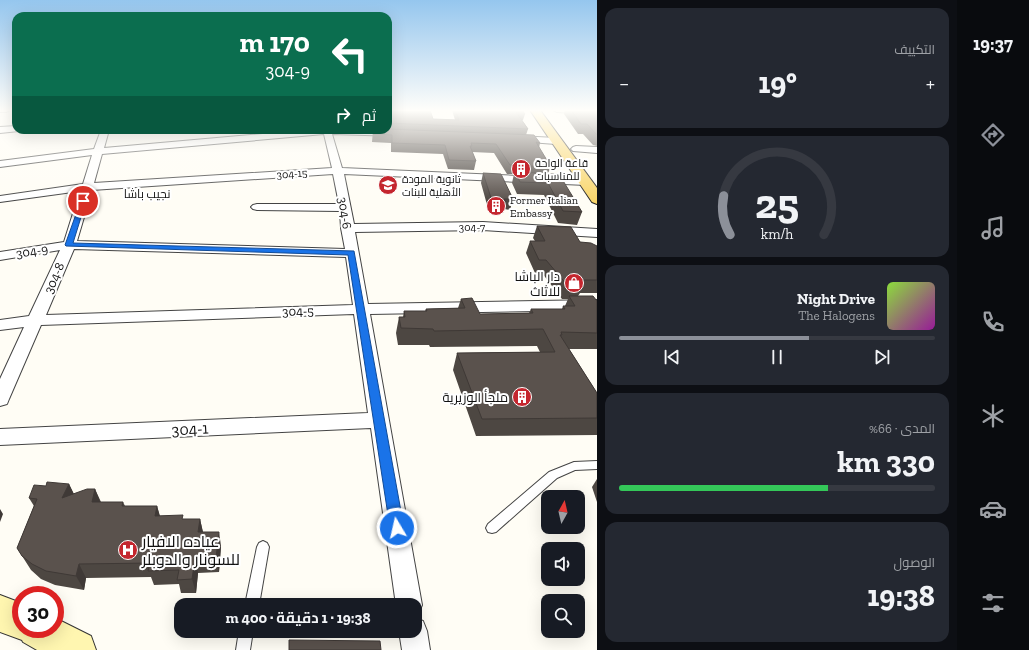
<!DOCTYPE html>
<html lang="ar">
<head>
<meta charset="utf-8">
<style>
	body { margin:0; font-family:"Zilla Slab",Cairo,serif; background:#242831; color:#f1f3f6; direction:rtl; height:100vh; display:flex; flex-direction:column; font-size:15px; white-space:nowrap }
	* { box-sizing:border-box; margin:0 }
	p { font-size:13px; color:#9ea1a6 }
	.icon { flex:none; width:22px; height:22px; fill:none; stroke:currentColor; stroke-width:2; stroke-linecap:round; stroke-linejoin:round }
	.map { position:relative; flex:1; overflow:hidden; direction:ltr }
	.details { display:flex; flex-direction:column; gap:8px; padding:8px; background:#0d0f14; width:360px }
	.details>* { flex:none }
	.banner { position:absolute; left:12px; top:12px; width:380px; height:122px; border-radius:12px; box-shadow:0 4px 16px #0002; direction:rtl; background:#0b6e4f; color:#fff; overflow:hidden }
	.needle { width:26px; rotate:8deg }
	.controls { position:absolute; left:541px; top:490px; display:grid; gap:8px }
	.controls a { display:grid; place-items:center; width:44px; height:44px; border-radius:8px; background:#171b24; box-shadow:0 4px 16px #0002; font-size:20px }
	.speed { position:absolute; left:12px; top:586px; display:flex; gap:8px; font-size:20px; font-weight:700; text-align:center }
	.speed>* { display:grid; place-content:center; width:52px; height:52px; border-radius:50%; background:#171b24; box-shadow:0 4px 16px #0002; line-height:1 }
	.speed .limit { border:6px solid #d22; background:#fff; color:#111 }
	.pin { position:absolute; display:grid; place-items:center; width:34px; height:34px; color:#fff; margin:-17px; border:2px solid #fff; border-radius:50%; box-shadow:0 1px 4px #0007 }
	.me { position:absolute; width:44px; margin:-22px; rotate:351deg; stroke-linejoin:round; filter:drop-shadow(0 0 3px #0008) }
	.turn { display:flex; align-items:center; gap:14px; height:84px; padding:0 16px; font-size:18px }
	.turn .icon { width:52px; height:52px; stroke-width:2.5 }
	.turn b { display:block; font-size:28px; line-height:34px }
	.then { display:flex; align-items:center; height:38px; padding:0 16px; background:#0003; gap:8px; font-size:15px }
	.big { font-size:30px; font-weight:700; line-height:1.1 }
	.details .card { flex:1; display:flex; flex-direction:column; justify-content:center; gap:6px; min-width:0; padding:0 14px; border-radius:12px; background:#242831 }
	.details .dial { align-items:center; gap:0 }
	.dial svg { height:104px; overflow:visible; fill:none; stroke:#363941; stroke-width:7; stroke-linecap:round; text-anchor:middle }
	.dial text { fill:#f1f3f6; stroke:none }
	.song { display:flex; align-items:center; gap:12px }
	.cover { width:48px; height:48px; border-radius:6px; background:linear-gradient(135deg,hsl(90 70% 55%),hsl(300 70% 35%)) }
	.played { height:4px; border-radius:2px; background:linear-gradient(90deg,#8c9099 60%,#363941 60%) }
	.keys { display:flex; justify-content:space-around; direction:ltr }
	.heat { display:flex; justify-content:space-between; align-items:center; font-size:22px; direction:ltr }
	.charge { height:6px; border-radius:3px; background:linear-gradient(90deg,#34c759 66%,#363941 0) }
	.trip { position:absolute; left:174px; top:598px; width:248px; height:40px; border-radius:12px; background:#171b24; box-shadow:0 4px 16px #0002; font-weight:700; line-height:40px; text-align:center; direction:rtl }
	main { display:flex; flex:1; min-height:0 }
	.dock { display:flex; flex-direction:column; width:72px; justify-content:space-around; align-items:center; background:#090b0e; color:#9ea1a6 }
	.dock .icon { width:28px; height:28px }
	.dock .current { color:#8c9099 }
	.dock b { font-size:18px; color:#f1f3f6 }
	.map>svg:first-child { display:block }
</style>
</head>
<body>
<main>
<nav class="dock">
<b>19:37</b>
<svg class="icon current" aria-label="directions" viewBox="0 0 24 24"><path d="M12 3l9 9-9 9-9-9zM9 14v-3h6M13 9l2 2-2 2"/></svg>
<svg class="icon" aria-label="music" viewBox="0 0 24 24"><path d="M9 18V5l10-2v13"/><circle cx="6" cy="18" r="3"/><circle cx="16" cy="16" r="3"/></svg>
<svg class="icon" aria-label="phone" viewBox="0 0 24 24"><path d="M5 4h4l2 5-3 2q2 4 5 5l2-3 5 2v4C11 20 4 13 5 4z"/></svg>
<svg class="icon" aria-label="climate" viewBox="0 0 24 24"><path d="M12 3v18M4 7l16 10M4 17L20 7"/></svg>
<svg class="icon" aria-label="car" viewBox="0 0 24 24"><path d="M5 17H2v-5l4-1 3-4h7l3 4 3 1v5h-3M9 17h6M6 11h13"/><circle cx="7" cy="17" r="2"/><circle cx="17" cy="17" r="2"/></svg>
<svg class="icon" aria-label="filters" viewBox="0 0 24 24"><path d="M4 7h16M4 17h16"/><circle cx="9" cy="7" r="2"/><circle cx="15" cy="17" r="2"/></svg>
</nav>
<section class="details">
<div class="card"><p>التكييف</p>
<div class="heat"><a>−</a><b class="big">19°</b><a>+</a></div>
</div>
<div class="card dial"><svg viewBox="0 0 100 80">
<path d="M14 69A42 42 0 1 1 86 69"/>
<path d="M14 69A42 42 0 0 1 9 39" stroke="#8c9099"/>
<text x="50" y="56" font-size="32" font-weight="700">25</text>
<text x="50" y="72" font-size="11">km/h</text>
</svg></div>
<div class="card">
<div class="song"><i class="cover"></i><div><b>Night Drive</b><p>The Halogens</p></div></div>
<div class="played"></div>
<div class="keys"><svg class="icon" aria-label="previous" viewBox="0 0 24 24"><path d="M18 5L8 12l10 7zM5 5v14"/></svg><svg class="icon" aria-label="pause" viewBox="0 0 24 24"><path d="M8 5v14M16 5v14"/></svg><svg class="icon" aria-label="next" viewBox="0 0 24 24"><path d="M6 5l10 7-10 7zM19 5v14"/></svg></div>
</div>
<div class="card"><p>المدى · 66%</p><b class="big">330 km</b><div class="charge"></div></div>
<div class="card"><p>الوصول</p><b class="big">19:38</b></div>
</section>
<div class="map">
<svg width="597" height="650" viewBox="0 0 597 650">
	<rect width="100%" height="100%" fill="#fffdf5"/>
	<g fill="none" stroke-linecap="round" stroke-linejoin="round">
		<defs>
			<g id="lane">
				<polygon points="597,461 597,469 575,470 557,478 496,532 492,533 488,532 486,528 488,524 549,472 574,462"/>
				<polygon points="263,541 267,543 269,547 259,605 245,605 257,547 259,543"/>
				<polygon points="239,631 253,631 250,650 236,650"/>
			</g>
			<g id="street">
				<polygon points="0,110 10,110 6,112 0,112"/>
				<polygon points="553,110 597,110 597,114 557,112"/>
				<polygon points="16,126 16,130 19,131 0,133 0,127"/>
				<path d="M101 130H109L104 148 308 130 395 131 399 134 398 136 332 134 342 168 586 179 591 182 586 185 344 174 354 224 483 222 597 229V237L483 230 355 232 368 304 597 300V310L370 314 422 605 418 614 415 616V605H396L371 428 0 445V429L368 413 354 314 41 325 9 399 7 404 0 406V379L24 327 0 330V320L29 316 60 250 0 260V252L64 242 80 191 0 202V196L83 184 92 155 0 167V161L94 149ZM324 134 332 168 94 183 102 154ZM333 174 339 204H257L253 205 251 207 253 209 257 210 340 211 341 228 345 249 77 241 92 190ZM74 249 346 257 353 305 46 315Z"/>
				<polygon points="518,136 556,138 561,141 556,144 515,141 514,139 515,137"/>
				<polygon points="576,146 597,147 597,153 573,151 571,149 573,147"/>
				<polygon points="415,618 423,621 427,631 430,650 402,650 399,631 415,631"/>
			</g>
			<polygon id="secondary" points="0,595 21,603 21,629 55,629 55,618 91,636 96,650 37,650 23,642 22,640 0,632"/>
			<polygon id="primary" points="530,110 540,110 597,188 597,204 592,202"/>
		</defs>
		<!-- lane casing -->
		<use href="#lane" stroke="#444" stroke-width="2"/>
		<!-- street casing -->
		<use href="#street" stroke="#444" stroke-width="2"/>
		<!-- secondary casing -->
		<use href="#secondary" stroke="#333" stroke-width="2"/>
		<!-- primary casing -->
		<use href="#primary" stroke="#222" stroke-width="2"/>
		<!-- lane -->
		<use href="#lane" fill="#fff" fill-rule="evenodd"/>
		<!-- street -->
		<use href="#street" fill="#fff" fill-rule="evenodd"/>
		<!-- secondary -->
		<use href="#secondary" fill="#fff6b0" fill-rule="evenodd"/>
		<!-- primary -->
		<use href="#primary" fill="#f9d66b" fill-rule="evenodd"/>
	</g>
	<!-- wall -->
	<g fill="#4d4742">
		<polygon points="388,110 433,119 455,120 452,110 522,110 525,114 523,120 522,120 528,129 526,135 540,143 539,148 551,167 548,173 582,212 577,225 558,223 544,195 517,194 512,183 514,174 507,174 494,153 472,152 476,161 474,170 448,169 443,154 391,152 391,143 372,142 373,130 388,130"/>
		<polygon points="565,110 597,110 597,146 593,145 583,134 578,134 564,114"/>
		<polygon points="483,173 513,199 510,210 504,209 503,213 489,212 481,183"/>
		<polygon points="537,226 580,242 597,246 597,293 580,293 578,296 597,301 597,349 569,349 597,393 597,435 476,436 453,370 457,353 540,352 537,346 430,347 429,345 398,345 396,333 399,317 403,317 404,311 425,311 426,309 458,308 461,299 480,314 529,313 531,309 562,309 563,306 565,306 568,299 562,299 542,273 535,273 526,253 530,241 535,241 533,238"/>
		<polygon points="597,479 597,502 592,487"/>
		<polygon points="69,484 74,494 95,489 101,502 123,502 125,506 157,506 160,516 184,519 200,519 203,532 221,546 219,572 198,573 196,593 181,593 179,584 154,585 151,577 86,578 84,590 55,585 41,579 31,570 17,548 34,506 29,498 46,486"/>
	</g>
	<!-- shaded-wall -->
	<g fill="#3f3936">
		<polygon points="69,484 76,499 62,498"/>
		<polygon points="95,489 101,504 92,502"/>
		<polygon points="157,506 161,521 155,516"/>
		<polygon points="0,509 3,514 0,522"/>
		<polygon points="200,519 203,533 198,532"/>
		<polygon points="219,532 221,546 219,572 216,558"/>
		<polygon points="195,559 198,573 196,593 192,579"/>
		<polygon points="79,564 86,578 84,590 76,576"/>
	</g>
	<!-- building -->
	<g fill="#5a524d" stroke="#3f3936">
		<polygon points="388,110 430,110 433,119 459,120 455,110 522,110 525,114 516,112 528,129 388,123"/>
		<polygon points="571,110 597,110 597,135 587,124 581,124"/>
		<polygon points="388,129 534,135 540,143 536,142 551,167 510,165 496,144 471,143 472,146 470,146 476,161 449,160 445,145 392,143 392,135 373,134 373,130 388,130"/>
		<polygon points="515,172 559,174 582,212 563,211 548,183 520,182"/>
		<polygon points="483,173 501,174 513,199 504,199 506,202 492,201"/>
		<polygon points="537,226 571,227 580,242 591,243 597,246 597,280 578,280 583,286 568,286 546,260 539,260 530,241 545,241"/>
		<polygon points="569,296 593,296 597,301 597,333 561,332 562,335 560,335 597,393 597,418 482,419 457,353 555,352 543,329 434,331 433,329 401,328 399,317 405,317 404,311 427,311 426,309 465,308 461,299 472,298 480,314 533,313 531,309 565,309 563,306 575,306"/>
		<polygon points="47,482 69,484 62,498 87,489 95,489 92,502 123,502 122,506 157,506 155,516 183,515 182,519 200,519 198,532 219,532 216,558 195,559 192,579 177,580 179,570 148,571 150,563 79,564 76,576 46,571 32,564 22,556 17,548 37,499 29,498 34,485 46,486"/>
		<polygon points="289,640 380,641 381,650 289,650"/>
	</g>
	<!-- sky -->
	<linearGradient id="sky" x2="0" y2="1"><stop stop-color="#95c6ee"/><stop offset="0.55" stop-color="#fffefa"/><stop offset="1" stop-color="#fffefa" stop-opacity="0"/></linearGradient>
	<rect width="597" height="201" fill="url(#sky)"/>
	<!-- route -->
	<polygon fill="#1a73e8" stroke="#114b97" points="81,200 86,201 73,243 354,251 404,528 402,532 397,534 392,532 390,528 348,255 66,246 65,245"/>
	<!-- icons -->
	<defs>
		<symbol id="building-disc" viewBox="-11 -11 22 22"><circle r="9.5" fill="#c4262e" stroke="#fff"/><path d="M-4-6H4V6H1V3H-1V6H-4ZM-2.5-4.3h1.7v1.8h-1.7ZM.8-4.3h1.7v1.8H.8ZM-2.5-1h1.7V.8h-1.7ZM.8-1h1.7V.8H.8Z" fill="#fff"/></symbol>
		<symbol id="school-disc" viewBox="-11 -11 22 22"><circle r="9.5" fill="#c4262e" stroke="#fff"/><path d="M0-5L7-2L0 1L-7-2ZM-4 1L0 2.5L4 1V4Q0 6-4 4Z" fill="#fff"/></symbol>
		<symbol id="shop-disc" viewBox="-11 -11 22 22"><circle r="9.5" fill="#c4262e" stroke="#fff"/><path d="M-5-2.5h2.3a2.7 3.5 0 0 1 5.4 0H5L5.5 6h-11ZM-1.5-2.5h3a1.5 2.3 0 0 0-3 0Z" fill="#fff"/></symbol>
		<symbol id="hospital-disc" viewBox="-11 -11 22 22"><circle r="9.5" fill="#c4262e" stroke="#fff"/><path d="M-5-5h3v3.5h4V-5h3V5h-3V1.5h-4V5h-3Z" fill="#fff"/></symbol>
	</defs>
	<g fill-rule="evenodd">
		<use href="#building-disc" x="510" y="158" width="22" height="22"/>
		<use href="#school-disc" x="377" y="174" width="22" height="22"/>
		<use href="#building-disc" x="485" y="195" width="22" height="22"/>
		<use href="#shop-disc" x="563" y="272" width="22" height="22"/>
		<use href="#building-disc" x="511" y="386" width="22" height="22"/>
		<use href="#hospital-disc" x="117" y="539" width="22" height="22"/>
	</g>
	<g text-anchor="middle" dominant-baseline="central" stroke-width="4" stroke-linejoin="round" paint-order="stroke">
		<!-- far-poi labels -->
		<g font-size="11" fill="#111" stroke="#fff" text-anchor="start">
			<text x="535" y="163">قاعة الواحة<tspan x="535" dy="13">للمناسبات</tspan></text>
			<text x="402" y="179">ثانوية المودة<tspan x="402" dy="13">الأهلية للبنات</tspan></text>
			<text x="510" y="200">Former Italian<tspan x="510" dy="13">Embassy</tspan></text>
		</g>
		<!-- far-street labels -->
		<g font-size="11" fill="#111" stroke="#fff">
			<text transform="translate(292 174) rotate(-4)">304-15</text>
			<text x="472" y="227">304-7</text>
		</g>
		<!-- far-neighbourhood labels -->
		<g font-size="12" fill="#111" stroke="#fff">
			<text x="147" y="194">نجيب باشا</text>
		</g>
		<!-- street labels -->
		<g font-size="13" fill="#111" stroke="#fff">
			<text transform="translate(345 213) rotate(81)">304-6</text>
			<text transform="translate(32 251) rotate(-9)">304-9</text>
			<text transform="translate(54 278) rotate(-67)">304-8</text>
			<text transform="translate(298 311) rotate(-2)">304-5</text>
		</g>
		<!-- poi labels -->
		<g font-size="13" fill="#111" stroke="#fff" text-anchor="end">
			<text x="560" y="276">دار الباشا<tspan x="560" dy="15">للاثاث</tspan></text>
			<text x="508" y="397">ملجأ الوزيرية</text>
		</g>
		<!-- near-street labels -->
		<g font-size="16" fill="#111" stroke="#fff">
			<text transform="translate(190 429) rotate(-3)">304-1</text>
		</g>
		<!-- near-poi labels -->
		<g font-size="16" fill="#111" stroke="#fff" text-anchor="start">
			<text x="142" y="541">عياده الافيار<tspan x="142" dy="18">للسونار والدوبلر</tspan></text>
		</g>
	</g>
</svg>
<div class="controls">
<a><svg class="needle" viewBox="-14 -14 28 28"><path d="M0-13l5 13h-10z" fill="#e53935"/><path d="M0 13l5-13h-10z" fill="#9ea1a6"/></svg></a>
<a><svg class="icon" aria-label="sound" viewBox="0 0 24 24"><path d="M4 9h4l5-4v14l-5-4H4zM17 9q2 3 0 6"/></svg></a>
<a><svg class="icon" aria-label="search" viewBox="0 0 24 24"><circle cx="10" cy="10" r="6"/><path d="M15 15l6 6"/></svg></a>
</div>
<div class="speed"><div class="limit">30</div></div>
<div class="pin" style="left:83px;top:201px;background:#d93025"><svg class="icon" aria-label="arrive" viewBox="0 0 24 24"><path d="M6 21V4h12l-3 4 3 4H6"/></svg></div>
<svg class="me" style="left:397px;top:528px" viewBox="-20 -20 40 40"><circle r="17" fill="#1a73e8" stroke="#fff" stroke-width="3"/><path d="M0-11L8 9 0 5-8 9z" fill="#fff"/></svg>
<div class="trip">19:38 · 1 دقيقة · 400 m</div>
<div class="banner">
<div class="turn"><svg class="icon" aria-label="left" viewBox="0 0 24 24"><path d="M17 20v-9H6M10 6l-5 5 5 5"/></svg><div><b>170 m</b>304-9</div></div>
<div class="then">ثم<svg class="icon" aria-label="right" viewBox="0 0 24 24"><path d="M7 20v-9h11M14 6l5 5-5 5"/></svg></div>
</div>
</div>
</main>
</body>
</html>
